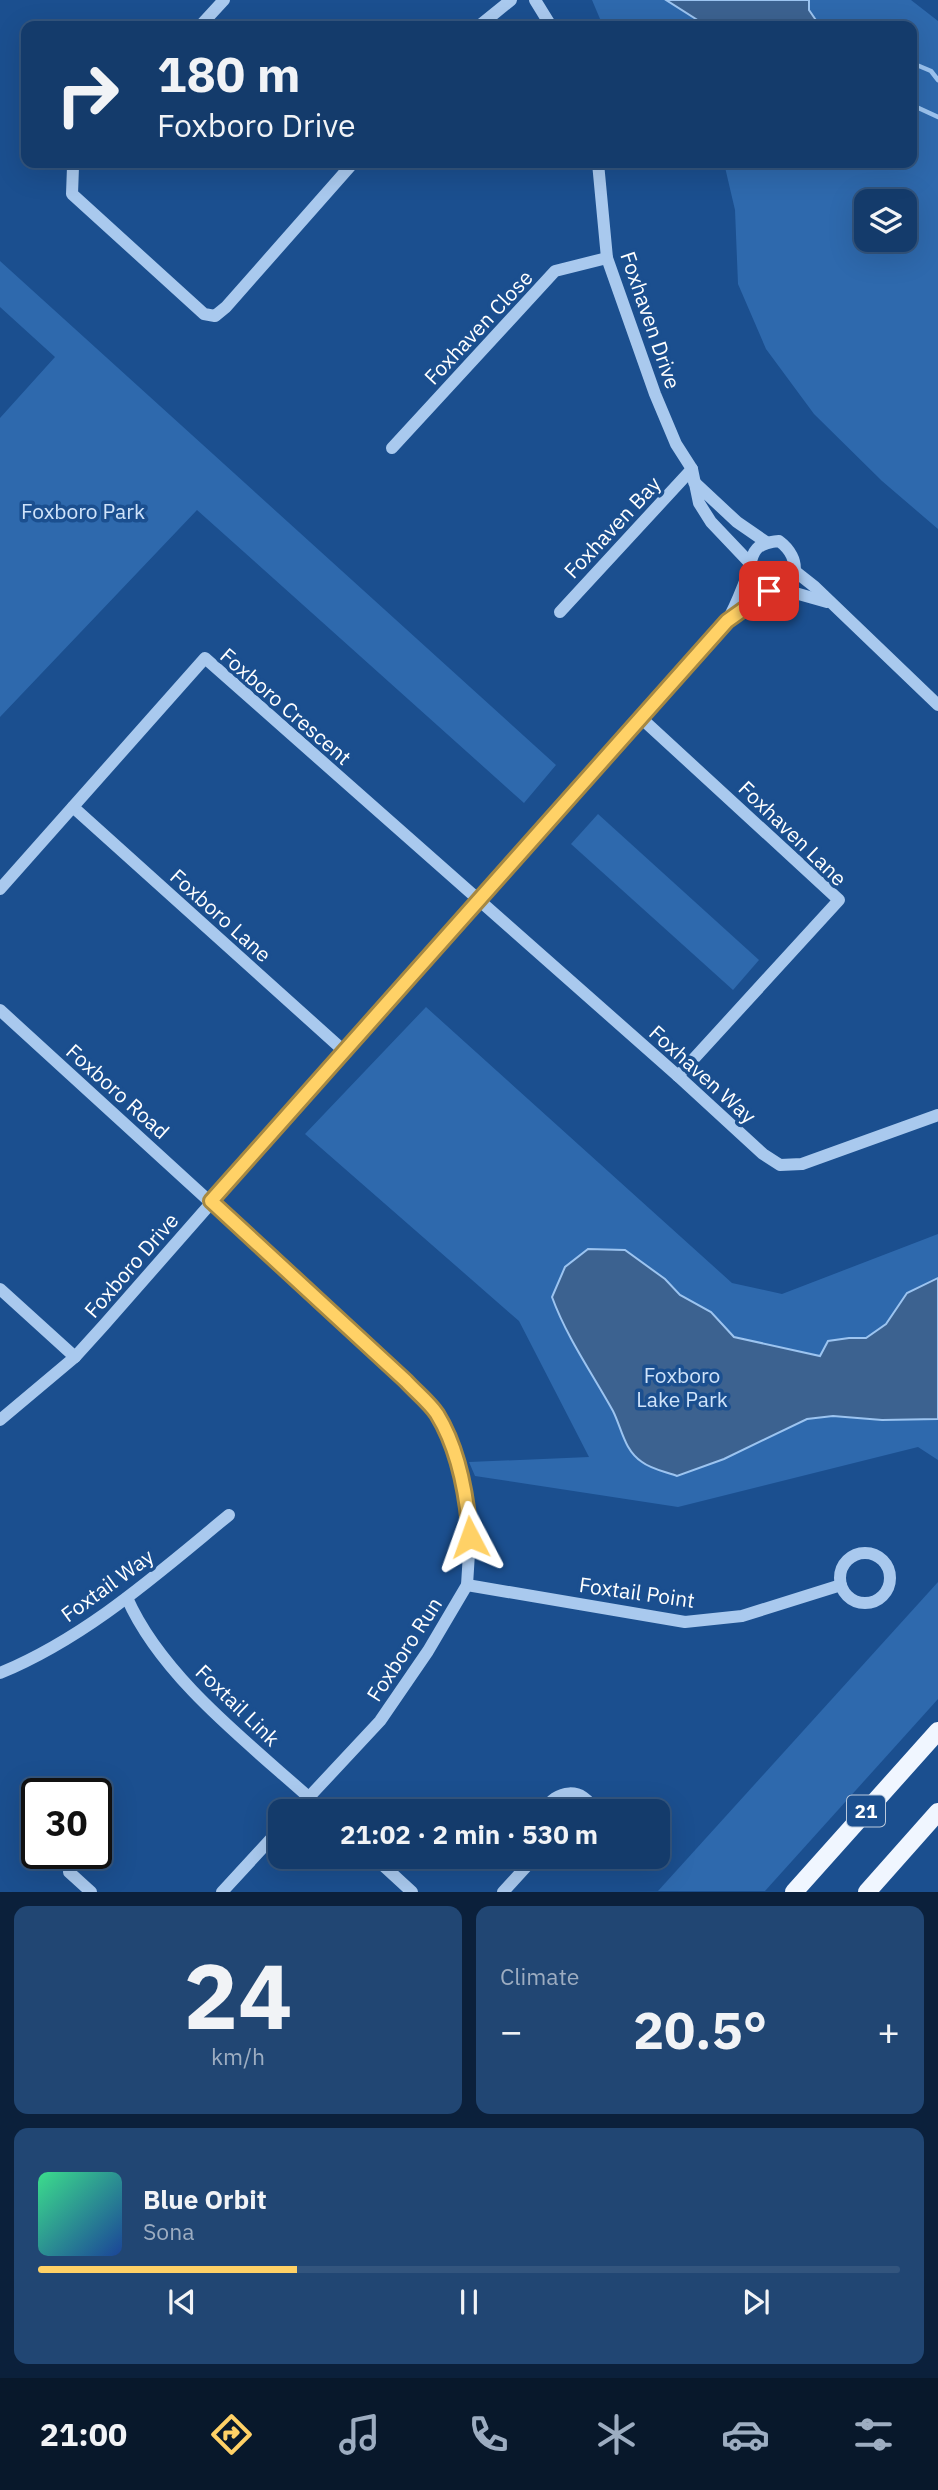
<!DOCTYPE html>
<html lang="en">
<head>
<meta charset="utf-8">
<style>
	body { margin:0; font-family:"IBM Plex Sans",sans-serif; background:#214673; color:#f1f3f6; height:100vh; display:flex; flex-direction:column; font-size:26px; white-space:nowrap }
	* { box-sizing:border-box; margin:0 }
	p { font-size:23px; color:#9dadc1 }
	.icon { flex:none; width:38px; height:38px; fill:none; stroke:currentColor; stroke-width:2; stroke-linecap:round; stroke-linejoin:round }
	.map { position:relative; height:1892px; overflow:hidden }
	.details { display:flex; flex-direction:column; gap:14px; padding:14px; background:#0b203b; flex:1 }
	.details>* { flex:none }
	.banner { position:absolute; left:21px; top:21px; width:896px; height:147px; border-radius:14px; box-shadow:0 7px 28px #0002,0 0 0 2px #33557e; background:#143b6b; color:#f1f3f6; overflow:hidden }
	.controls { position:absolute; left:854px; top:189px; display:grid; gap:14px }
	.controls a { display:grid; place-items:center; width:63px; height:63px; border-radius:14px; background:#143b6b; box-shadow:0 7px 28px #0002,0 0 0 2px #33557e; font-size:35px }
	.speed { position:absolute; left:21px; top:1778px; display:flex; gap:14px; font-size:35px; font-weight:700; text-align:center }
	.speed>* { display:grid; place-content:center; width:91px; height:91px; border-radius:50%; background:#143b6b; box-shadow:0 7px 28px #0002,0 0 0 2px #33557e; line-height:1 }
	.speed .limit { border:4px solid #111; border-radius:10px; background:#fff; color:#111 }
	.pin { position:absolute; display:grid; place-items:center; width:60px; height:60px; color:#fff; margin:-30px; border-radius:14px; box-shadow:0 4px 10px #0006 }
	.me { position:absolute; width:77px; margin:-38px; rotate:356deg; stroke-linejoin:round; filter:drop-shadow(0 0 5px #0008) }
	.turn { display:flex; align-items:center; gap:24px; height:147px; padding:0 21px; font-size:32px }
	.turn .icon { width:91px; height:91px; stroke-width:2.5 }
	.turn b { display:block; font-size:49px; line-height:60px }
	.big { font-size:52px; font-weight:800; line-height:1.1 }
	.details .widget { flex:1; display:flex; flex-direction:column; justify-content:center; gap:10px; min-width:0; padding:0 24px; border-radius:14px; background:#214673 }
	.details .dial { align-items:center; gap:0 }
	.dial b { font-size:91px; line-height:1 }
	.song { display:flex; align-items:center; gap:21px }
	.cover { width:84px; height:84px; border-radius:10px; background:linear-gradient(135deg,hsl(150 70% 55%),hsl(220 70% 35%)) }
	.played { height:7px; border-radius:4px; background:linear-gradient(90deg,#ffd166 30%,#33557e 30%) }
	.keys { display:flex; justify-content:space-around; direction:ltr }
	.heat { display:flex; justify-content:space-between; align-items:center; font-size:38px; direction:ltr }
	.details .tiles { flex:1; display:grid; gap:14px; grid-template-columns:1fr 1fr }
	.widget:last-child { grid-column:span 2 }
	.trip { position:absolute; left:268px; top:1799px; width:402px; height:70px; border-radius:14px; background:#143b6b; box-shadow:0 7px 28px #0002,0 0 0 2px #33557e; font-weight:800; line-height:70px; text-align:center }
	.menu { display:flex; height:112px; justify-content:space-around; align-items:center; background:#08182b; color:#9dadc1 }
	.menu .icon { width:49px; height:49px }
	.menu .selected { color:#ffd166 }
	.menu b { font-size:32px; color:#f1f3f6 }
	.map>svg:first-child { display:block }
</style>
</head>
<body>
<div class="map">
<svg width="938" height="1892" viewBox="0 0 938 1892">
	<rect width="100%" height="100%" fill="#1b4f8f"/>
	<!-- green -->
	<g fill="#2e69ad" fill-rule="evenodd">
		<polygon points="592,0 666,0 706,26 603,26"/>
		<path d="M809 0H911L938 21V529L882 481 814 414 766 349 738 284 735 210 724 163H912V26H820L809 10ZM866 201H905V240H866Z"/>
		<polygon points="0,261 556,765 524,803 197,510 0,717 0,418 55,357 0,307"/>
		<polygon points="598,814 759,960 733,990 571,844"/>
		<polygon points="426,1007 732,1283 782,1294 938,1234 938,1460 918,1447 678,1507 475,1476 469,1462 589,1457 519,1321 305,1134"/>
		<polygon points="938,1582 938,1699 765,1891 658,1891"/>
	</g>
	<!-- water -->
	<g fill="#3c6290" stroke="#9cc4f0" stroke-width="2">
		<polygon points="666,0 809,0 809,10 820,26 707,26"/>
		<path d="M588 1249 625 1250 665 1279 680 1295 711 1312 734 1337 820 1356 828 1341 849 1338H866L886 1324 907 1293 938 1278V1419L882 1420 833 1416 807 1419 724 1459 677 1476C666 1472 651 1469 642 1462 624 1450 622 1429 613 1411 592 1373 567 1338 552 1297L565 1267Z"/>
	</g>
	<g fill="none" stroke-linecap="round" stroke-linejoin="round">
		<!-- stream -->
		<g stroke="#9cc4f0" stroke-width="4.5">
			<polyline points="912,63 931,71 938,80"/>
			<polyline points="912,105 938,117"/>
		</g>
		<!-- minor -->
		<g stroke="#a9c9ee" stroke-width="12">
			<polyline points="535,0 551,26"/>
			<polyline points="200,26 224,0"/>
			<polyline points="479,26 511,0"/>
			<polyline points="77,163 73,167 72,194 204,314 215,316 226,307 353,163"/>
			<polyline points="598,163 607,258 655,394 676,444 692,469 699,503 711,522 749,562"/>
			<polyline points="392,448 555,271 607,258"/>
			<polyline points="694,482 737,522 766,542"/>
			<polyline points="796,572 815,587 938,705"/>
			<polyline points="781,589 827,602"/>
			<polyline points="560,612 692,469"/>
			<polyline points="730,619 769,591"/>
			<polyline points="641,718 839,900 678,1076"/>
			<polyline points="73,807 344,1051"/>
			<polyline points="0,889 205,658 678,1076 763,1154 780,1165 802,1164 938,1115"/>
			<polyline points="0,1010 406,1381 436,1414 455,1456 467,1499 470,1537 467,1585 428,1651 380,1721 296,1811"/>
			<polyline points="0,1289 75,1357"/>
			<path d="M0 1420 75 1357 104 1325 477 900 727 621C735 608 740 594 746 579 754 557 748 544 779 541 802 558 801 587 769 591L752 581 748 573"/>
			<circle cx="865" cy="1578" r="25"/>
			<polyline points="467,1585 685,1622 742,1616 841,1585"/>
			<path d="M127 1598C164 1682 258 1750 324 1811"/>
			<path d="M0 1673C87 1637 157 1574 229 1515"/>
			<path d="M544 1811C555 1789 584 1786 594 1811"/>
			<polyline points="374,1857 412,1892"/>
			<polyline points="69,1872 91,1892"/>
			<polyline points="222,1892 280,1829"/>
			<polyline points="503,1892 535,1857"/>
		</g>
		<!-- major -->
		<g stroke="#f0f6ff" stroke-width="18">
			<polyline points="794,1892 938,1731"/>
			<polyline points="867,1892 938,1812"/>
		</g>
	</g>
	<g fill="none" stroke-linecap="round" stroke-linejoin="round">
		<defs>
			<path id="route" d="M470 1537C467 1497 458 1448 437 1414 429 1402 416 1392 406 1381L211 1201 727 621 769 591"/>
		</defs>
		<!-- route casing -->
		<use href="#route" stroke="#a68842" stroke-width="18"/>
		<!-- route -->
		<use href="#route" stroke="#ffd166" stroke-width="12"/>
	</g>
	<g text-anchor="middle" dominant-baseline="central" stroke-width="7" stroke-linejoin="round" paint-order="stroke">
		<!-- shield labels -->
		<rect fill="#1b4f8f" stroke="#bbcadd" stroke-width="2" x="847" y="1795.5" width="38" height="31" rx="5"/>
		<g font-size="19" font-weight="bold" fill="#fff">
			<text x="866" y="1811">21</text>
		</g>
		<!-- street labels -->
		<g font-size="21" fill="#fff" stroke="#1b4f8f">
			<text transform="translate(651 320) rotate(71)">Foxhaven Drive</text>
			<text transform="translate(478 327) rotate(-47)">Foxhaven Close</text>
			<text transform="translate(612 527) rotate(-47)">Foxhaven Bay</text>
			<text transform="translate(286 706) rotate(41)">Foxboro Crescent</text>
			<text transform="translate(793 833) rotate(44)">Foxhaven Lane</text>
			<text transform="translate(221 915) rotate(42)">Foxboro Lane</text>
			<text transform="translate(703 1074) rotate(42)">Foxhaven Way</text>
			<text transform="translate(118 1091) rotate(42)">Foxboro Road</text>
			<text transform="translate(131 1265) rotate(-49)">Foxboro Drive</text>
			<text transform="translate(107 1585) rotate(-36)">Foxtail Way</text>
			<text transform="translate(637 1592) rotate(8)">Foxtail Point</text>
			<text transform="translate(404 1649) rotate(-57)">Foxboro Run</text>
			<text transform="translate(238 1705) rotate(44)">Foxtail Link</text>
		</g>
		<!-- park labels -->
		<g font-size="21" fill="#cfe3fa" stroke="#1b4f8f">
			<text x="83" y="511">Foxboro Park</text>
			<text x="682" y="1375">Foxboro<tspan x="682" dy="24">Lake Park</tspan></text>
		</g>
	</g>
</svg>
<div class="controls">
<a><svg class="icon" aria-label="layers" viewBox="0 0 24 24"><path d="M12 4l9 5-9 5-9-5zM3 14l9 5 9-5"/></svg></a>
</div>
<div class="speed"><div class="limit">30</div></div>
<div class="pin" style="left:769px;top:591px;background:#d93025"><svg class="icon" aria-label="arrive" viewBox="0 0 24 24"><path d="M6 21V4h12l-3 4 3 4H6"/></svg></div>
<svg class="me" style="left:470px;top:1537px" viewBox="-20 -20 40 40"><path d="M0-17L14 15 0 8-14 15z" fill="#ffd166" stroke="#fff" stroke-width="4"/></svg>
<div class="trip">21:02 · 2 min · 530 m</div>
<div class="banner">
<div class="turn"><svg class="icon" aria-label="right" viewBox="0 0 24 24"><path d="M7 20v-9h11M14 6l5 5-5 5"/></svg><div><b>180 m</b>Foxboro Drive</div></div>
</div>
</div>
<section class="details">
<div class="tiles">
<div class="widget dial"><b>24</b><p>km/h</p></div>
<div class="widget"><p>Climate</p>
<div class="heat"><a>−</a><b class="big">20.5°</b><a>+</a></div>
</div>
<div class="widget">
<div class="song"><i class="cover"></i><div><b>Blue Orbit</b><p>Sona</p></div></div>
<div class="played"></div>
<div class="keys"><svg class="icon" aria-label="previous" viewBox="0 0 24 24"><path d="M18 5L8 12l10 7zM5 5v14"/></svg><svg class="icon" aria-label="pause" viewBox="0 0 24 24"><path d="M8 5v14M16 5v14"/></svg><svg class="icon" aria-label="next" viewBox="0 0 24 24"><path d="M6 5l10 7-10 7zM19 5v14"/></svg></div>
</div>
</div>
</section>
<nav class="menu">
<b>21:00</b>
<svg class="icon selected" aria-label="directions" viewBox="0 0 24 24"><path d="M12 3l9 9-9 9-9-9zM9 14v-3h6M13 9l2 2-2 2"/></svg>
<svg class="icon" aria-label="music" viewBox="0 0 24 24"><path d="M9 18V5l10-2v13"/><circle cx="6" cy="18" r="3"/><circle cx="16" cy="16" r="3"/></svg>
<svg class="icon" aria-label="phone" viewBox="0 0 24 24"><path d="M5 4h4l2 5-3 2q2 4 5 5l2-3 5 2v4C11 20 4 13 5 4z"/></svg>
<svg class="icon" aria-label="climate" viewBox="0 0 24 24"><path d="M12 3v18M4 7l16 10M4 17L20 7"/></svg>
<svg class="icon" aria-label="car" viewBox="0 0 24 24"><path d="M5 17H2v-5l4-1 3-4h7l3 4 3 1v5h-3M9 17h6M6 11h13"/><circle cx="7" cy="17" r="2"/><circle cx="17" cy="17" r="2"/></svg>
<svg class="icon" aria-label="filters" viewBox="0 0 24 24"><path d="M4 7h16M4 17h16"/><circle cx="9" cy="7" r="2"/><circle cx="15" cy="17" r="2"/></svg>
</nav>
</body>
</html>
